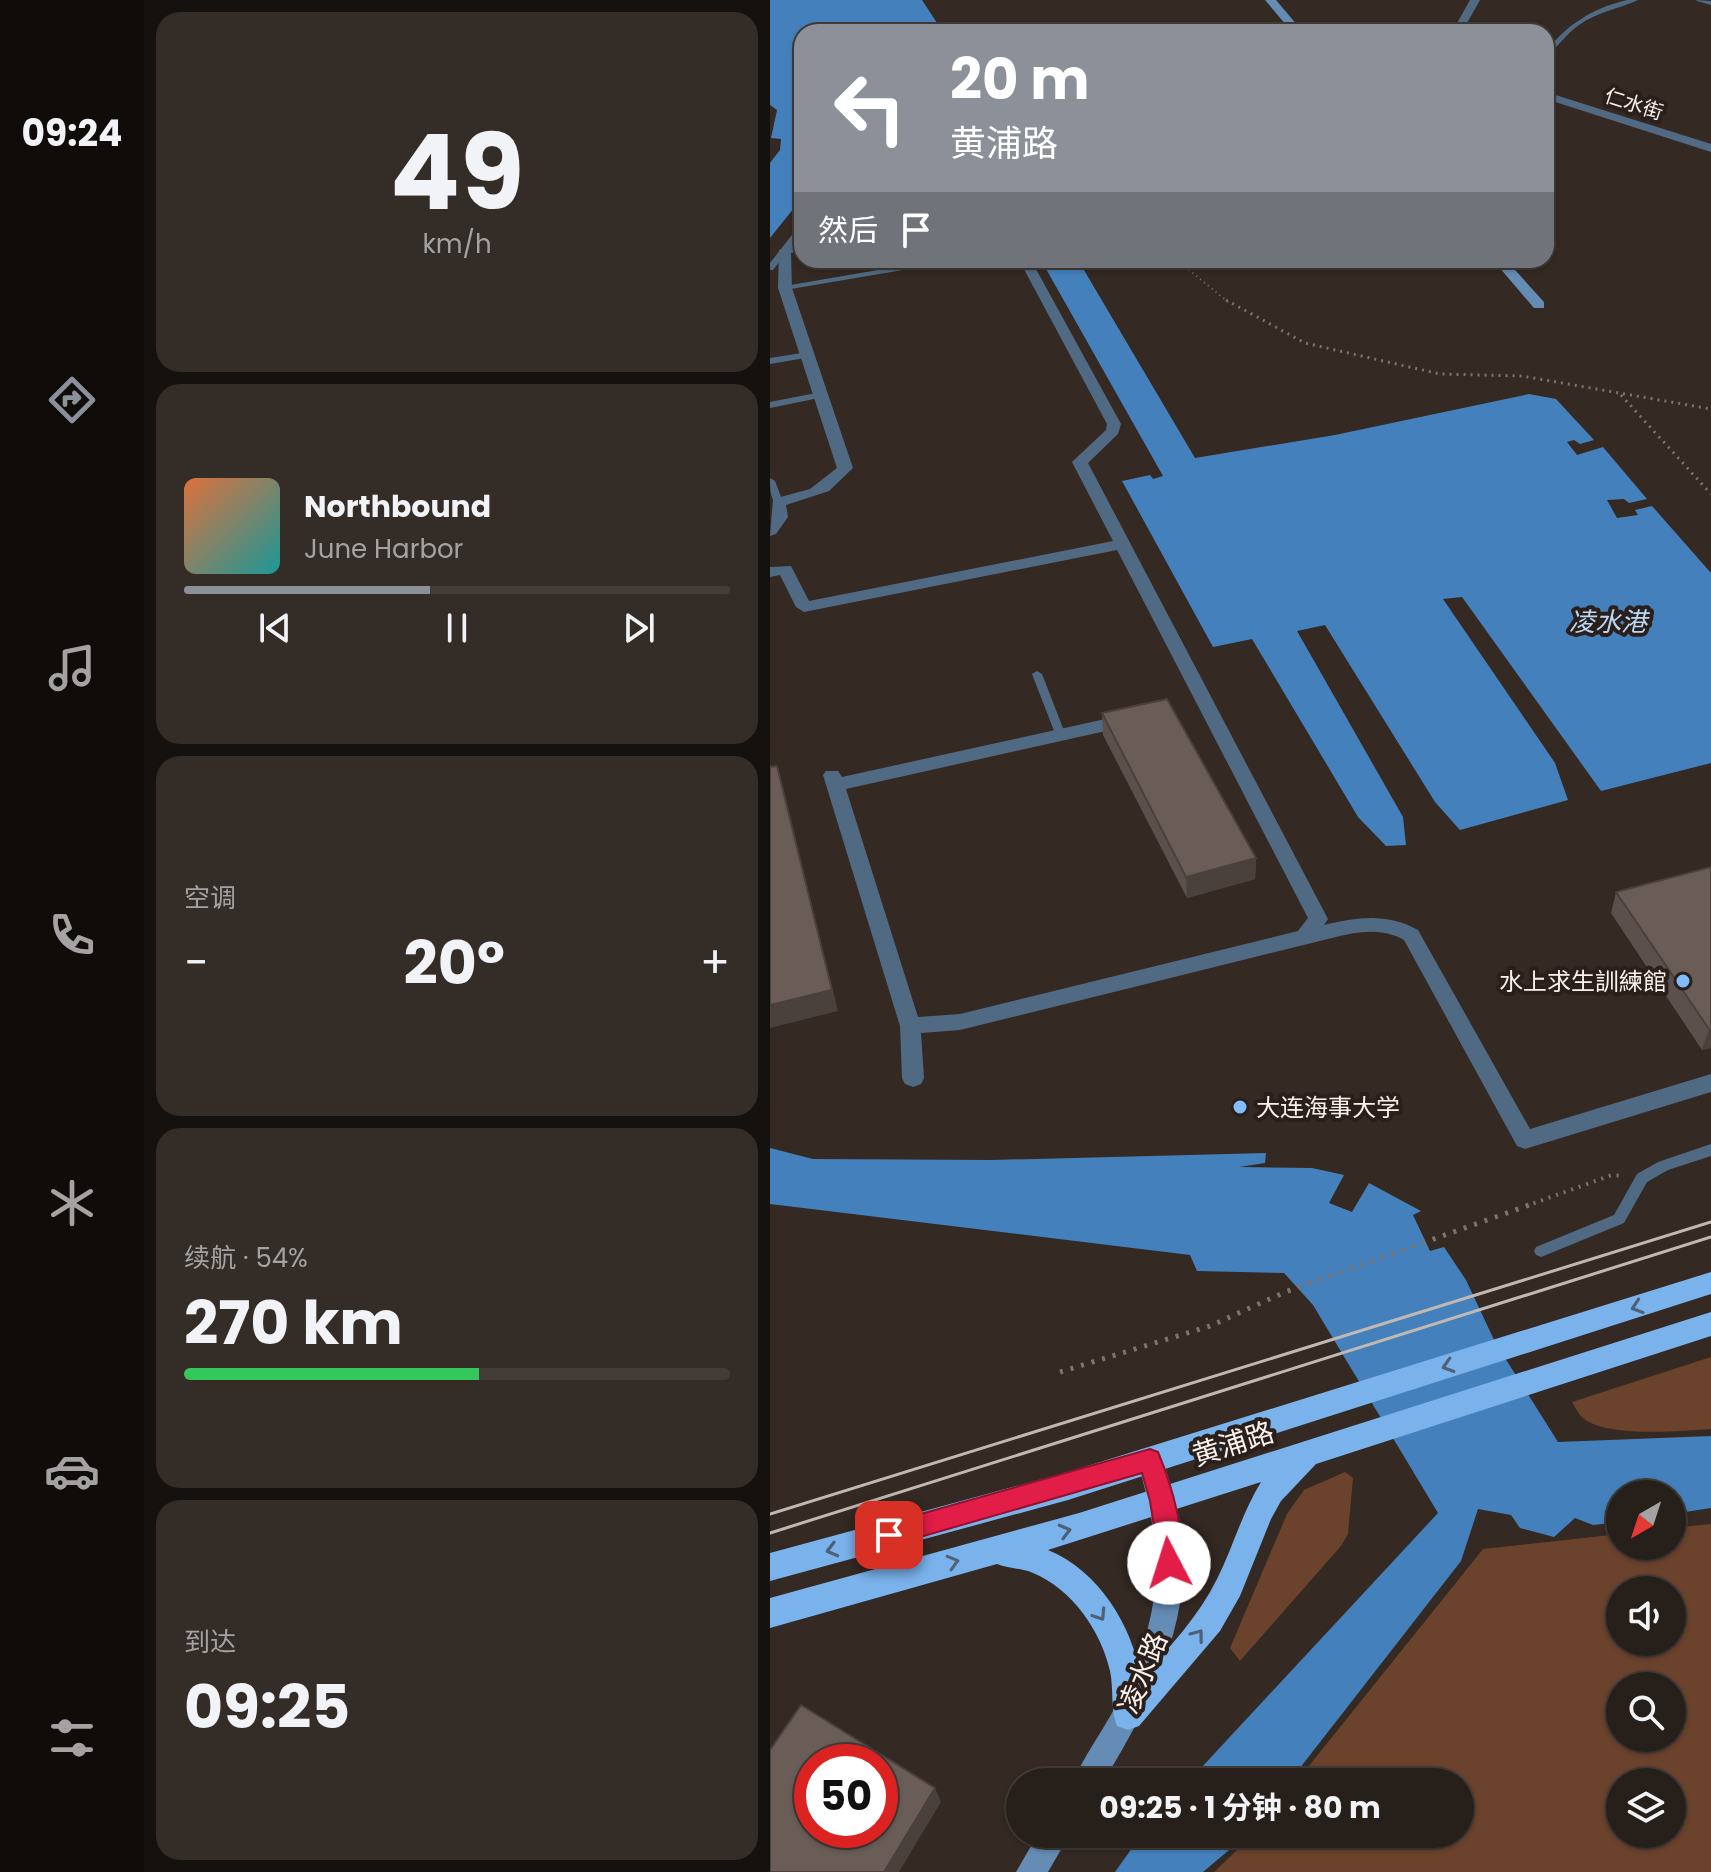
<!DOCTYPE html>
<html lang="zh">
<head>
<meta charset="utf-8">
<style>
	body { margin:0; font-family:Poppins,"Noto Sans SC",sans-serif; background:#332c27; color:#f1f3f6; height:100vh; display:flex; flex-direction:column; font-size:30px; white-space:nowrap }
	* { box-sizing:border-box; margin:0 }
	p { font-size:26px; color:#a4a2a2 }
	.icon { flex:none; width:44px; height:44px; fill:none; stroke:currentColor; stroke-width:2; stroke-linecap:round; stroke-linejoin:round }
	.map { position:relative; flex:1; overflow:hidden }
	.sheet { display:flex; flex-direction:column; gap:12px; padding:12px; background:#15110e; width:626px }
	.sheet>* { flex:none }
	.banner { position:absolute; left:24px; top:24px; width:760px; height:244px; border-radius:24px; box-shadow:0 2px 6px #0004,0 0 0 2px #433d39; background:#8c9099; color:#fff; overflow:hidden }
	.needle { width:52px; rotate:219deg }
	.fabs { position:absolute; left:836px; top:1480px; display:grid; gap:16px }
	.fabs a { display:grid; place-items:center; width:80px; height:80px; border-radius:50%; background:#271f1a; box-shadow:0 2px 6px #0004,0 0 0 2px #433d39; font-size:40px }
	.speed { position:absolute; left:24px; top:1744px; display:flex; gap:16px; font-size:40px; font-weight:700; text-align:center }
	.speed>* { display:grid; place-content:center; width:104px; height:104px; border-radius:50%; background:#271f1a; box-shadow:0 2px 6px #0004,0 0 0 2px #433d39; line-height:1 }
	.speed .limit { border:12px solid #d22; background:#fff; color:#111 }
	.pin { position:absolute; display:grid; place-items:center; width:68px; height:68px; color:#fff; margin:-34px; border-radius:16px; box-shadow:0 4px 12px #0006 }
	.me { position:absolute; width:88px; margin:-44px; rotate:355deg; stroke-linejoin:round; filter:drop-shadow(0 0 6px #0008) }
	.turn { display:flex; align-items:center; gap:28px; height:168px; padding:0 24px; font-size:36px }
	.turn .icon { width:104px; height:104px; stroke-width:2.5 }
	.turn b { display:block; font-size:56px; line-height:68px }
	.then { display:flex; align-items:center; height:76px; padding:0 24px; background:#0003; gap:16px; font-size:30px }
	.big { font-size:60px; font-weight:700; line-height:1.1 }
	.sheet .card { flex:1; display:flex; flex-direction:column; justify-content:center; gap:12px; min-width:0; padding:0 28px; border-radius:24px; background:#332c27 }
	.sheet .dial { align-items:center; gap:0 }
	.dial b { font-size:104px; line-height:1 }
	.song { display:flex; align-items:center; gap:24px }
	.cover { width:96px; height:96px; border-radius:12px; background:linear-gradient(135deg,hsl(20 70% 55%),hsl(180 70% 35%)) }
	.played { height:8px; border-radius:4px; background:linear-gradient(90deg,#8c9099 45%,#433d39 45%) }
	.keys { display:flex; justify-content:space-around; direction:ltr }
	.heat { display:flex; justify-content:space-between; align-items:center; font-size:44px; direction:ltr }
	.charge { height:12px; border-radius:6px; background:linear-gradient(90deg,#34c759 54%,#433d39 0) }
	.trip { position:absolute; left:236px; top:1768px; width:468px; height:80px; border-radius:40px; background:#271f1a; box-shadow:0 2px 6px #0004,0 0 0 2px #433d39; font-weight:700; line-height:80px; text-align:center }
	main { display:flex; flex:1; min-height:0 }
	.tabs { display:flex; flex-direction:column; width:144px; justify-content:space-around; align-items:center; background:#100c0a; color:#a4a2a2 }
	.tabs .icon { width:56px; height:56px }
	.tabs .active { color:#8c9099 }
	.tabs b { font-size:36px; color:#f1f3f6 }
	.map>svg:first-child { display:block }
</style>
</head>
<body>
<main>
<nav class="tabs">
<b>09:24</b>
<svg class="icon active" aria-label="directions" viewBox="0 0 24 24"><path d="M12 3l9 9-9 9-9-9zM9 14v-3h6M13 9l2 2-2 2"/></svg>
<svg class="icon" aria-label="music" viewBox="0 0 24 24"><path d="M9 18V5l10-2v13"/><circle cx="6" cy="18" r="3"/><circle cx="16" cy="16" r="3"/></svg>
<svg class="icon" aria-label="phone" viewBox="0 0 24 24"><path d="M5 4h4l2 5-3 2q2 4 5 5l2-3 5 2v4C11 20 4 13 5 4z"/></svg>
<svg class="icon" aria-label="climate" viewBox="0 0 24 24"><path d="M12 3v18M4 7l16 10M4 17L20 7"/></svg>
<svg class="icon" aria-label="car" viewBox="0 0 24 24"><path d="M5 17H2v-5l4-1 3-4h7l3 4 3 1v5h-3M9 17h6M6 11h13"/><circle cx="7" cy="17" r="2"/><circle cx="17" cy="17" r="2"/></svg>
<svg class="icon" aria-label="filters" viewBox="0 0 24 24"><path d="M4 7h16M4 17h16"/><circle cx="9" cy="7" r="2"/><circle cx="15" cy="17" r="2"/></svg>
</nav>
<section class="sheet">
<div class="card dial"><b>49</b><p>km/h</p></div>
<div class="card">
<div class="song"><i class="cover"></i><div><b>Northbound</b><p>June Harbor</p></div></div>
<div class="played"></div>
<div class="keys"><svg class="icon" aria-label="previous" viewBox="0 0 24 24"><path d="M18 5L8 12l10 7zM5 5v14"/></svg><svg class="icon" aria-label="pause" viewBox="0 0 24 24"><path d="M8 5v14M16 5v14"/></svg><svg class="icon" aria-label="next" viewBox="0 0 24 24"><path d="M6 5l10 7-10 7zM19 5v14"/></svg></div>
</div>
<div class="card"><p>空调</p>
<div class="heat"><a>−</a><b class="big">20°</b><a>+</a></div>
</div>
<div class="card"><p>续航 · 54%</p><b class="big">270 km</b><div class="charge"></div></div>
<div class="card"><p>到达</p><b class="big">09:25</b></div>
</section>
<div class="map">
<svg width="941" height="1872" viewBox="0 0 941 1872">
	<rect width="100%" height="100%" fill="#342923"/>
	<!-- green -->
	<g fill="#6b422c" fill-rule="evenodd">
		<path d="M941 1357V1429C912 1431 836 1438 813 1418 809 1415 805 1407 802 1402Z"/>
		<polygon points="575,1472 583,1478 578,1534 571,1546 470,1661 460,1648 517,1514 534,1490"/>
		<path d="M941 1524V1872H444L484 1834H690V1782H526L713 1549 850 1534V1546H902V1528ZM850 1590H902V1642H850ZM850 1686H902V1738H850ZM902 1782V1834H850V1782Z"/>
	</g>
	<!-- water -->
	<g fill="#4481bc">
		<polygon points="0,0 152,0 173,32 32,32 32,198 0,238 0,163 10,150 11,139 1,138 7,110 0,105"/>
		<polygon points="271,260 308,260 425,458 565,435 759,394 786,399 824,440 810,444 804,440 797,442 807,455 833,447 877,499 859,503 854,499 837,500 847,518 868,515 865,510 882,506 941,573 941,763 831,791 692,597 673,599 785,763 798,800 690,830 665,802 555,625 527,631 633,817 636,845 616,846 588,817 482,639 443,647 352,481 380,475 383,479 393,476"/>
		<polygon points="0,1148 43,1159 222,1160 496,1153 495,1163 469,1167 542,1168 574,1175 559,1203 582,1212 599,1183 651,1211 643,1215 660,1251 674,1247 696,1280 725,1342 788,1442 941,1436 941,1508 902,1514 902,1494 850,1494 850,1522 823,1525 805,1518 784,1537 750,1528 741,1515 708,1509 691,1561 519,1782 418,1782 668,1513 543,1305 514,1273 427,1271 420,1255 0,1204"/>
		<polygon points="372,1834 478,1834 433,1872 345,1872"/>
	</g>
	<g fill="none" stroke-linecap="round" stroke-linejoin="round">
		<!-- path-far3 -->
		<polyline stroke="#7e746f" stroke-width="2" stroke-dasharray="1 4" stroke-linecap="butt" points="407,260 458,302"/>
		<!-- path-far2 -->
		<g stroke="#7e746f" stroke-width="3" stroke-dasharray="2 5" stroke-linecap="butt">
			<polyline points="456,300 535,343 670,374 752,376 941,409"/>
			<polyline points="851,395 941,494"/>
		</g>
		<!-- path-far1 -->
		<polyline stroke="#7e746f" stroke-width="4" stroke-dasharray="2 6" stroke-linecap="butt" points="756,1206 842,1175 854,1176"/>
		<!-- path -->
		<polyline stroke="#7e746f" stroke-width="5" stroke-dasharray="3 8" stroke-linecap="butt" points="290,1372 440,1326 515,1292 762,1204"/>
		<!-- service -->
		<g fill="#516a83" fill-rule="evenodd">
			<path d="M857 0H868C848 9 827 12 809 25 796 34 787 48 776 57V51C798 24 823 8 857 0Z"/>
			<polygon points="926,0 941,1 941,5 927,1"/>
			<polygon points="29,226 32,226 32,233 3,270 0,270 0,263"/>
			<polygon points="166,260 184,260 180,262 15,290 11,288 15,286"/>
			<polygon points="38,352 42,355 41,357 0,364 0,358"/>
			<polygon points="51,392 55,395 54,397 0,408 0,402"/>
			<path d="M0 478 5 481 13 502 11 504H5C0 495 0 488 0 478Z"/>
			<polygon points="267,671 272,674 296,736 295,739 287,739 286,736 262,674"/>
			<polygon points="941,1144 941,1156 898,1170 877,1182 854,1223 776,1255 771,1257 766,1255 764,1251 766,1247 844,1215 867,1174 888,1162"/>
		</g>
		<!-- minor -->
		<g fill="#516a83" fill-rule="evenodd">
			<polygon points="32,243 32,251 21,253 22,288 83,468 59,491 16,505 18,517 6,534 0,536 3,499 40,489 67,468 8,288 9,250"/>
			<path d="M249 260H261L351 424 348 434 318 463 558 919 554 925C588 917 617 913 648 930L760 1129 941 1074V1092L755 1149 747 1146 634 940C610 927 587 932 562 938L190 1030 151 1033 154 1078 151 1084 143 1087 135 1084 132 1078 130 1026 53 775 56 771H68L72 777 358 714 367 720 358 726 76 789 148 1017 190 1014 528 931 538 918 347 550 34 612 26 607 10 575 0 577V567L21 566 39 601 343 541 302 462 336 430 337 424Z"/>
		</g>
		<!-- tertiary -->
		<g fill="#516a83" fill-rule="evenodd">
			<polygon points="700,0 710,0 692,32 682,32"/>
			<polygon points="776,92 941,144 941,152 776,99"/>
		</g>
		<!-- secondary -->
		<g fill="#648cb4" fill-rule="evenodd">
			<polygon points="495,0 506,0 533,32 522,32"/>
			<polygon points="723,260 736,260 774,302 774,308 764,308"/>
			<path d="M380 1448 389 1451 393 1460C401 1487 411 1516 413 1544 419 1631 377 1710 333 1782H303C313 1758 329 1736 342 1713 393 1618 397 1562 367 1460L371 1451Z"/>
			<polygon points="268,1834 300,1834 278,1872 246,1872"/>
		</g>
		<!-- trunk -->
		<g fill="#7ab2ec" fill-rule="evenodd">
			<polygon points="941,1272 941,1294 298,1500 0,1581 0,1553 298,1472"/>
			<path d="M941 1312V1336L546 1464 511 1501 501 1519 470 1596 450 1631 369 1726 358 1730 347 1726C340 1708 344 1690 340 1671 331 1631 302 1589 263 1573 252 1568 239 1569 227 1564L0 1628V1598L309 1513ZM491 1482C472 1513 463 1547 447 1579 428 1617 400 1647 371 1678 362 1625 329 1571 278 1550Z"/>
		</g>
		<!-- tram -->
		<g stroke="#c1b8b4" stroke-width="3">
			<polyline points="0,1514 941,1222"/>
			<polyline points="0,1533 941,1237"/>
		</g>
	</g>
	<!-- wall -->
	<g fill="#5b504b">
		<polygon points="332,713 486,858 485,879 417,898 333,735"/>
		<polygon points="941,867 941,1048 932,1050 841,913 846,892"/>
	</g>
	<!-- shaded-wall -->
	<g fill="#4a413d">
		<polygon points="13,787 68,1011 0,1028 0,1005"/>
		<polygon points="486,858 485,879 417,898 416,877"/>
		<polygon points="939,1029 941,1029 941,1048 932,1050"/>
		<polygon points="165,1788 171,1802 129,1872 114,1872"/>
	</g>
	<!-- building -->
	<g fill="#6a5d57" stroke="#4a413d" stroke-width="2" fill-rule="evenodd">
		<polygon points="397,699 486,858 416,877 332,713"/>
		<polygon points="7,766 62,990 0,1005 0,767"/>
		<polygon points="941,867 941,1029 939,1029 846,892"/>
		<path d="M31 1705 165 1788 114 1872H0V1750ZM42 1762H110V1830H42Z"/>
	</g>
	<!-- one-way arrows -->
	<defs><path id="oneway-chevron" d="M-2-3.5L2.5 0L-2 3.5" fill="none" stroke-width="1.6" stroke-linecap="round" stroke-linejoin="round" transform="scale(2)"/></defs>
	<g stroke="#4e6178">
		<use href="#oneway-chevron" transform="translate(867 1307) rotate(162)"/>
		<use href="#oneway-chevron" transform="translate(678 1366) rotate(163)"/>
		<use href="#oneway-chevron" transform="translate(295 1531) rotate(-15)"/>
		<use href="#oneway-chevron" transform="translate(62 1550) rotate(165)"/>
		<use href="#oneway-chevron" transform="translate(183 1562) rotate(-16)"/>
		<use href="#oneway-chevron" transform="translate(330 1615) rotate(57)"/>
		<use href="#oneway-chevron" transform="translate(428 1635) rotate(-53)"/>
	</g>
	<!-- route -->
	<path fill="#e11d48" stroke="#92132f" stroke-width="2" d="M380 1449 388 1452C400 1481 420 1542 408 1571L399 1575 391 1571 380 1501 372 1473 119 1546 111 1543 107 1535 111 1527 119 1523Z"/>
	<!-- markers -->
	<g fill="#80bdfa" stroke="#2a1f1a" stroke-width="3">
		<circle cx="913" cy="981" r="8"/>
		<circle cx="470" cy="1107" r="8"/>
	</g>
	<g text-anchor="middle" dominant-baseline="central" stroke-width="8" stroke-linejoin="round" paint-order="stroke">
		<!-- far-street labels -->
		<g font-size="20" fill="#f9f1ed" stroke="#2a1f1a">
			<text transform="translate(864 104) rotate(18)">仁水街</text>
		</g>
		<!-- poi labels -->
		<g font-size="24" fill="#f9f1ed" stroke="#2a1f1a" text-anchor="end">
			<text x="897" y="981">水上求生訓練館</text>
			<text x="486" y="1107" text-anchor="start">大连海事大学</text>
		</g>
		<!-- water labels -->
		<g font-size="26" font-style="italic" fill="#b9d8f9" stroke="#2a1f1a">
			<text x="838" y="622">凌水港</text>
		</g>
		<!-- near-street labels -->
		<g font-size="28" fill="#f9f1ed" stroke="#2a1f1a">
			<text transform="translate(463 1444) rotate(-18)">黄浦路</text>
			<text transform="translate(373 1673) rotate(-68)">凌水路</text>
		</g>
	</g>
</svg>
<div class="fabs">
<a><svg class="needle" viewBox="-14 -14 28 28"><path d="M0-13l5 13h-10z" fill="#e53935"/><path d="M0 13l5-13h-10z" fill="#a4a2a2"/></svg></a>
<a><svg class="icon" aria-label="sound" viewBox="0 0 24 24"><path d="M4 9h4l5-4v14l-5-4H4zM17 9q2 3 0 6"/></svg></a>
<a><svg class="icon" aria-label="search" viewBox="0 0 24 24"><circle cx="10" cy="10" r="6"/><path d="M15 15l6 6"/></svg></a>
<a><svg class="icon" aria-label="layers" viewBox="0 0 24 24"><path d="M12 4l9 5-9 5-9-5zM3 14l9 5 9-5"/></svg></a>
</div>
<div class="speed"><div class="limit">50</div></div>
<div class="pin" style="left:119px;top:1535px;background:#d93025"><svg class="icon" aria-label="arrive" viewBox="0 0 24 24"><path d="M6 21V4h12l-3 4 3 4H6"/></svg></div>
<svg class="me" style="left:399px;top:1563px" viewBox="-20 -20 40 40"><circle r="19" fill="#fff"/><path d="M0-13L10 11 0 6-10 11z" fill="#e11d48"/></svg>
<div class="trip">09:25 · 1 分钟 · 80 m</div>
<div class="banner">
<div class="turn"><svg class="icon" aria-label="left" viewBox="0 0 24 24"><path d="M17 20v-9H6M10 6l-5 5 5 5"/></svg><div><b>20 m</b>黄浦路</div></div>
<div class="then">然后<svg class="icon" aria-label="arrive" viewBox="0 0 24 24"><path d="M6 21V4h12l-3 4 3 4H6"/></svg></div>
</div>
</div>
</main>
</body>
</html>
